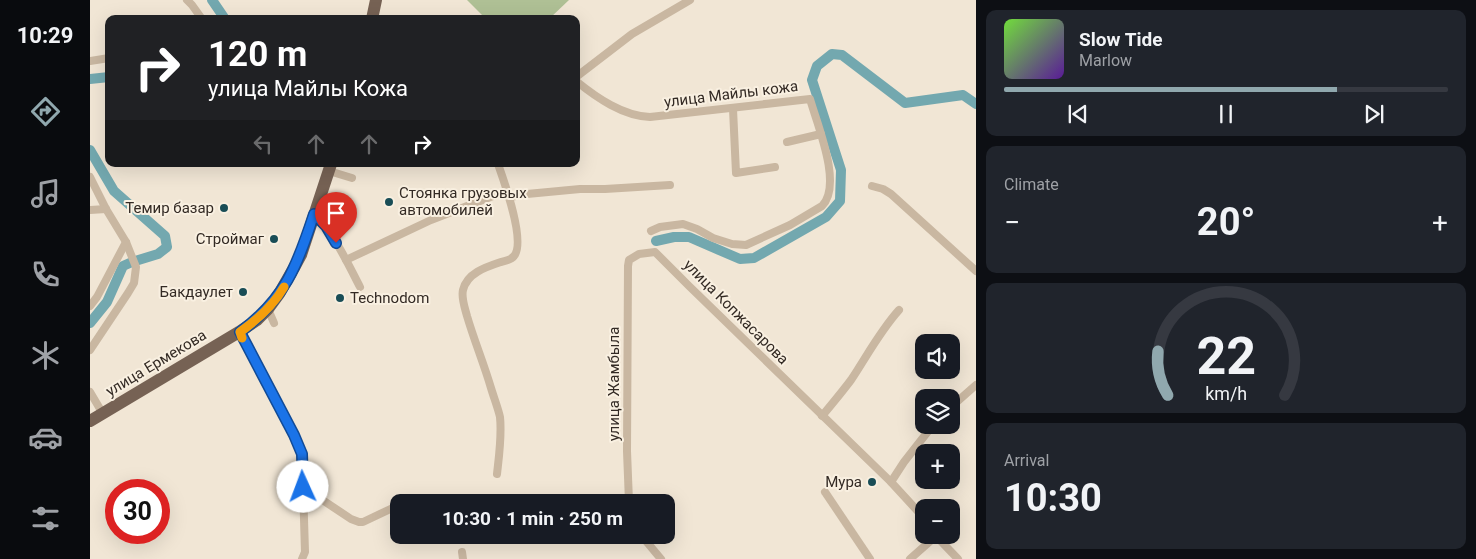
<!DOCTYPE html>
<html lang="en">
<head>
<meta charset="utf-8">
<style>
	body { margin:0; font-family:Roboto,sans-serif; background:#20242c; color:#f1f3f6; height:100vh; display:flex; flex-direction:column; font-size:19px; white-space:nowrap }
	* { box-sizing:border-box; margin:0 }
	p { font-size:16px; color:#9ea1a6 }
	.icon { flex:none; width:28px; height:28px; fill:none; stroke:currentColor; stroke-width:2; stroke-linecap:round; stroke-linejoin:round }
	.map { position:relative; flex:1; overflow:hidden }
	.drawer { display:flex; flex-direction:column; gap:10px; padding:10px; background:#0d0f14; width:500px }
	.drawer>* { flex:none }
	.banner { position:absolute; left:15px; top:15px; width:475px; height:152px; border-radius:10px; box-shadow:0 5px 20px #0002; background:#202124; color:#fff; overflow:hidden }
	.tools { position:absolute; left:825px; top:334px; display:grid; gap:10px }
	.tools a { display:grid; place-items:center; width:45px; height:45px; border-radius:10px; background:#171b24; box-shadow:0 5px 20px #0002; font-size:25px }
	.speed { position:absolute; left:15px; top:479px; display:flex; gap:10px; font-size:25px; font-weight:700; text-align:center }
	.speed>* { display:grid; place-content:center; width:65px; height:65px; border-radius:50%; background:#171b24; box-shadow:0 5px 20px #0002; line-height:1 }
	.speed .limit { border:8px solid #d22; background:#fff; color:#111 }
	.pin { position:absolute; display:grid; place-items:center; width:42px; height:42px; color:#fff; margin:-51px -21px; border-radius:50% 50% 50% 0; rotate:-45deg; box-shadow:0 0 5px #0007 }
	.pin .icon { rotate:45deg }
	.me { position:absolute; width:55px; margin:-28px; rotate:358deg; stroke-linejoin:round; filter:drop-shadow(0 0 4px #0008) }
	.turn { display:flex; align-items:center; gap:18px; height:105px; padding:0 20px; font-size:22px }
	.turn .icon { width:65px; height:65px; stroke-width:2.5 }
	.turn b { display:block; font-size:35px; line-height:42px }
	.lanes { display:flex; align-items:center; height:48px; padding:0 20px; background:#0003; justify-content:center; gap:25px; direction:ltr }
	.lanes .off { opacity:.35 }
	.big { font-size:38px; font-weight:700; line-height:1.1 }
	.drawer .widget { flex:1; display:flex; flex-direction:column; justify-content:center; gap:8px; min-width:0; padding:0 18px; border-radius:10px; background:#20242c }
	.drawer .dial { align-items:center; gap:0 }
	.dial svg { height:130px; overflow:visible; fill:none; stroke:#363941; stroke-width:7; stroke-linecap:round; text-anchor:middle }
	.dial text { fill:#f1f3f6; stroke:none }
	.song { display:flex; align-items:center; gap:15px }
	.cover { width:60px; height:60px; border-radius:8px; background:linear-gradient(135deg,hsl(100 70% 55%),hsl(270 70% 35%)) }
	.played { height:5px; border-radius:2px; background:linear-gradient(90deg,#90a8ae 75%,#363941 75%) }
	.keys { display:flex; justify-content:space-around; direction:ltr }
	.heat { display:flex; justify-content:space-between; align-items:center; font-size:28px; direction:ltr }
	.trip { position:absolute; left:300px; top:494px; width:285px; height:50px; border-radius:10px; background:#171b24; box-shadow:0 5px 20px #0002; font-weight:700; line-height:50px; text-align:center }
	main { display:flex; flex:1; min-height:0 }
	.dock { display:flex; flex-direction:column; width:90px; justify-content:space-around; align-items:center; background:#090b0e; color:#9ea1a6 }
	.dock .icon { width:35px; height:35px }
	.dock .on { color:#90a8ae }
	.dock b { font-size:22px; color:#f1f3f6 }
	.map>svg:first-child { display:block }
</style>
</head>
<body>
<main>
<nav class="dock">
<b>10:29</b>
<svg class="icon on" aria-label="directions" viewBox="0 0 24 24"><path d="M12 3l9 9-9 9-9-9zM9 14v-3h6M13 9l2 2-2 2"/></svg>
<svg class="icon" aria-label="music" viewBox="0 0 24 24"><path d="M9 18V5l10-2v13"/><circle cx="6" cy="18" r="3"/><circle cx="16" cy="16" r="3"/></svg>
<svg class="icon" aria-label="phone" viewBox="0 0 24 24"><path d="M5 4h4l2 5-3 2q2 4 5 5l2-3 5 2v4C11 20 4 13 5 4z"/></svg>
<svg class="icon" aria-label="climate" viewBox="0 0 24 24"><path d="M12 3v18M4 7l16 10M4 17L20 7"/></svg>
<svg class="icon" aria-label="car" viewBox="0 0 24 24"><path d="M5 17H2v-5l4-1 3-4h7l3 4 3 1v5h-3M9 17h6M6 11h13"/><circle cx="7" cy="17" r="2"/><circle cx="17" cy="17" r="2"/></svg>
<svg class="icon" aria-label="filters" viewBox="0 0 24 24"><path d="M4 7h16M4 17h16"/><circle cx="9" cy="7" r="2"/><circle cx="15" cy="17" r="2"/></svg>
</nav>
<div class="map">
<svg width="886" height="559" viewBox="0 0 886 559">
	<rect width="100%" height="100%" fill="#f1e6d5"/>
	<!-- green -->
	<polygon fill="#afc095" points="377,0 479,0 459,19 396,19"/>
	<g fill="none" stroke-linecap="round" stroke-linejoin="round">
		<!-- canal -->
		<g stroke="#73a8af" stroke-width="10">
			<polyline points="122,0 135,19"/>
			<polyline points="0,79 19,77"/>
			<polyline points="0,150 24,191 75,236 77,247 68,254 42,262 33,266 17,302 0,323"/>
			<polyline points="566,241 584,237 599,237 650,259 664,258 736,217 750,201 751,170 722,80 727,66 742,54 752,55 815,103 873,95 886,104"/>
		</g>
		<!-- minor -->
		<g stroke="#c9b7a1" stroke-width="8">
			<polyline points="97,0 102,5 112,19"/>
			<polyline points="0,61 19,58"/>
			<polyline points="486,77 542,34 600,0"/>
			<path d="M486 81C507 98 533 116 560 117L720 99C727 124 753 185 732 206L700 225 656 245 642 244 623 238 607 229 593 224 570 227 561 231"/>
			<polyline points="643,109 646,173 685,167"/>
			<polyline points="697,142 731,134"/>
			<polyline points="239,171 262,178"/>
			<polyline points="0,177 16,209 36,242 46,267 44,283 38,293 0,350"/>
			<polyline points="782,186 793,189 801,194 886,271"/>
			<polyline points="0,210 16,209"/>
			<path d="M224 214C245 235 257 262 270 287"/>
			<polyline points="256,260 341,220 403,196 410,194 420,197 437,194 490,189 515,189 580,185"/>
			<polyline points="0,306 7,297 36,242"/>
			<polyline points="178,309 184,323"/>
			<polyline points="149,332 204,435 212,453 215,552 212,559"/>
			<polyline points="0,392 13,414"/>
			<polyline points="861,407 886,385"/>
			<path d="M732 416C742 404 752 392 761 380 777 356 790 331 809 310"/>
			<path d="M407 474C409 456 412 436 410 417 408 408 404 398 401 388 394 364 384 340 377 316 375 308 371 298 373 290 377 273 396 267 411 262 415 261 421 260 424 256 436 242 414 181 408 164"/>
			<polyline points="801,482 814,462 843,425"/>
			<polyline points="213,487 261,519 269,522 273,522 309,505"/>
			<polyline points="735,492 780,559"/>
			<polyline points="539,502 537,451 538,266 539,260 549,254 565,252 599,286 801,482 834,518"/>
			<polyline points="551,535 571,559"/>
			<polyline points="845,535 868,559"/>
			<polyline points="372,552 373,559"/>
			<polyline points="820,559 846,536"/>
		</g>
		<!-- primary -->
		<g stroke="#766254" stroke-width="12">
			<polyline points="282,19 286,0"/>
			<polyline points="0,421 149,332 167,320 178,309 189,294 205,266 211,255 241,164"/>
		</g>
	</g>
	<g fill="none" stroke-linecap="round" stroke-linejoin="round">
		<defs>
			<path id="route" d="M213 487 212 454 204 435 150 332C195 299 207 266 224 214L236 226 246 243"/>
		</defs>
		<!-- route casing -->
		<use href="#route" stroke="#114b97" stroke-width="12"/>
		<!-- route -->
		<use href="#route" stroke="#1a73e8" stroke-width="9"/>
		<!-- slow -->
		<path stroke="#f59e0b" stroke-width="9" d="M152 338 150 332C167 320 183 306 194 287"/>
	</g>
	<!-- markers -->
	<g fill="#194d56" stroke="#f9f0e1" stroke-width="2">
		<circle cx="299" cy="202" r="5"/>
		<circle cx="134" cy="208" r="5"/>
		<circle cx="184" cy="239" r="5"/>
		<circle cx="153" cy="292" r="5"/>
		<circle cx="250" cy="298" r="5"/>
		<circle cx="782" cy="482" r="5"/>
	</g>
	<g text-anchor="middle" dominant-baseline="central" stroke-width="4" stroke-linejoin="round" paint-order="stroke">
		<!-- street labels -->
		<g font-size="15" fill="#332a24" stroke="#f9f0e1">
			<text transform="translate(641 94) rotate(-7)">улица Майлы кожа</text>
			<text transform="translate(646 312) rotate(45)">улица Копжасарова</text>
			<text transform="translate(66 363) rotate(-31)">улица Ермекова</text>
			<text transform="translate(524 384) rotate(-90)">улица Жамбыла</text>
		</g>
		<!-- poi labels -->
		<g font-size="15" fill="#332a24" stroke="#f9f0e1" text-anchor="end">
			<text x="309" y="193" text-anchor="start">Стоянка грузовых<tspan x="309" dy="17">автомобилей</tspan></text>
			<text x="124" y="208">Темир базар</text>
			<text x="174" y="239">Строймаг</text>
			<text x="143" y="292">Бакдаулет</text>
			<text x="260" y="298" text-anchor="start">Technodom</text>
			<text x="772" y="482">Мура</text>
		</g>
	</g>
</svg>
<div class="tools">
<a><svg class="icon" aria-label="sound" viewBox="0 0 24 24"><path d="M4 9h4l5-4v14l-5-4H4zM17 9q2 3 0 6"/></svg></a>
<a><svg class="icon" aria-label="layers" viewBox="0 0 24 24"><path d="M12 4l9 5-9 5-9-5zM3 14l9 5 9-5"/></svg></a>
<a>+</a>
<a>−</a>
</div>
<div class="speed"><div class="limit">30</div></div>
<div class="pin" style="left:246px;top:243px;background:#d93025"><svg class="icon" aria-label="arrive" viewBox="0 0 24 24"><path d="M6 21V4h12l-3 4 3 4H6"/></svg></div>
<svg class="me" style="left:213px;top:487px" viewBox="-20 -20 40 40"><circle r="19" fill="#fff"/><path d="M0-13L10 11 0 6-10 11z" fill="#1a73e8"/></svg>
<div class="trip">10:30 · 1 min · 250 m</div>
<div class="banner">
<div class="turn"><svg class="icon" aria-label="right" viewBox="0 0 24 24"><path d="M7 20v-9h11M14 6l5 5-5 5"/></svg><div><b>120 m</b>улица Майлы Кожа</div></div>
<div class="lanes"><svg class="icon off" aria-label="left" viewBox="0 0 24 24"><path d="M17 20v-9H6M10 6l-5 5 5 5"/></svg><svg class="icon off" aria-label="ahead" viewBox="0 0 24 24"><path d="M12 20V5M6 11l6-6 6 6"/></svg><svg class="icon off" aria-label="ahead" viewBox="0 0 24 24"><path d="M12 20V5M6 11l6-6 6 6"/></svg><svg class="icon" aria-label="right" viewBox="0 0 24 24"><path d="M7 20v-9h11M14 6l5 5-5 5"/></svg></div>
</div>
</div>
<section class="drawer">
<div class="widget">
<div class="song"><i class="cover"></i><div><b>Slow Tide</b><p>Marlow</p></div></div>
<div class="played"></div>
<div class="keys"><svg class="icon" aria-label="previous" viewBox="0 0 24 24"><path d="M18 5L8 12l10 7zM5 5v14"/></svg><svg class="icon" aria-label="pause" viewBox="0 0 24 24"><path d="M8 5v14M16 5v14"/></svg><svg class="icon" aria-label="next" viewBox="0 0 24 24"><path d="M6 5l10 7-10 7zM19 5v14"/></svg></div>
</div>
<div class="widget"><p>Climate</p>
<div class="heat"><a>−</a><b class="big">20°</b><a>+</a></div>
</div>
<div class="widget dial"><svg viewBox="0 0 100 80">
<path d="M14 69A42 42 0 1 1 86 69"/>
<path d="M14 69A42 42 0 0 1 8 42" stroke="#90a8ae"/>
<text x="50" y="56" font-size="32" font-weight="700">22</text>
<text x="50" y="72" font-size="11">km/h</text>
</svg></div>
<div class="widget"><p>Arrival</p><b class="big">10:30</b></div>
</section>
</main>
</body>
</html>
